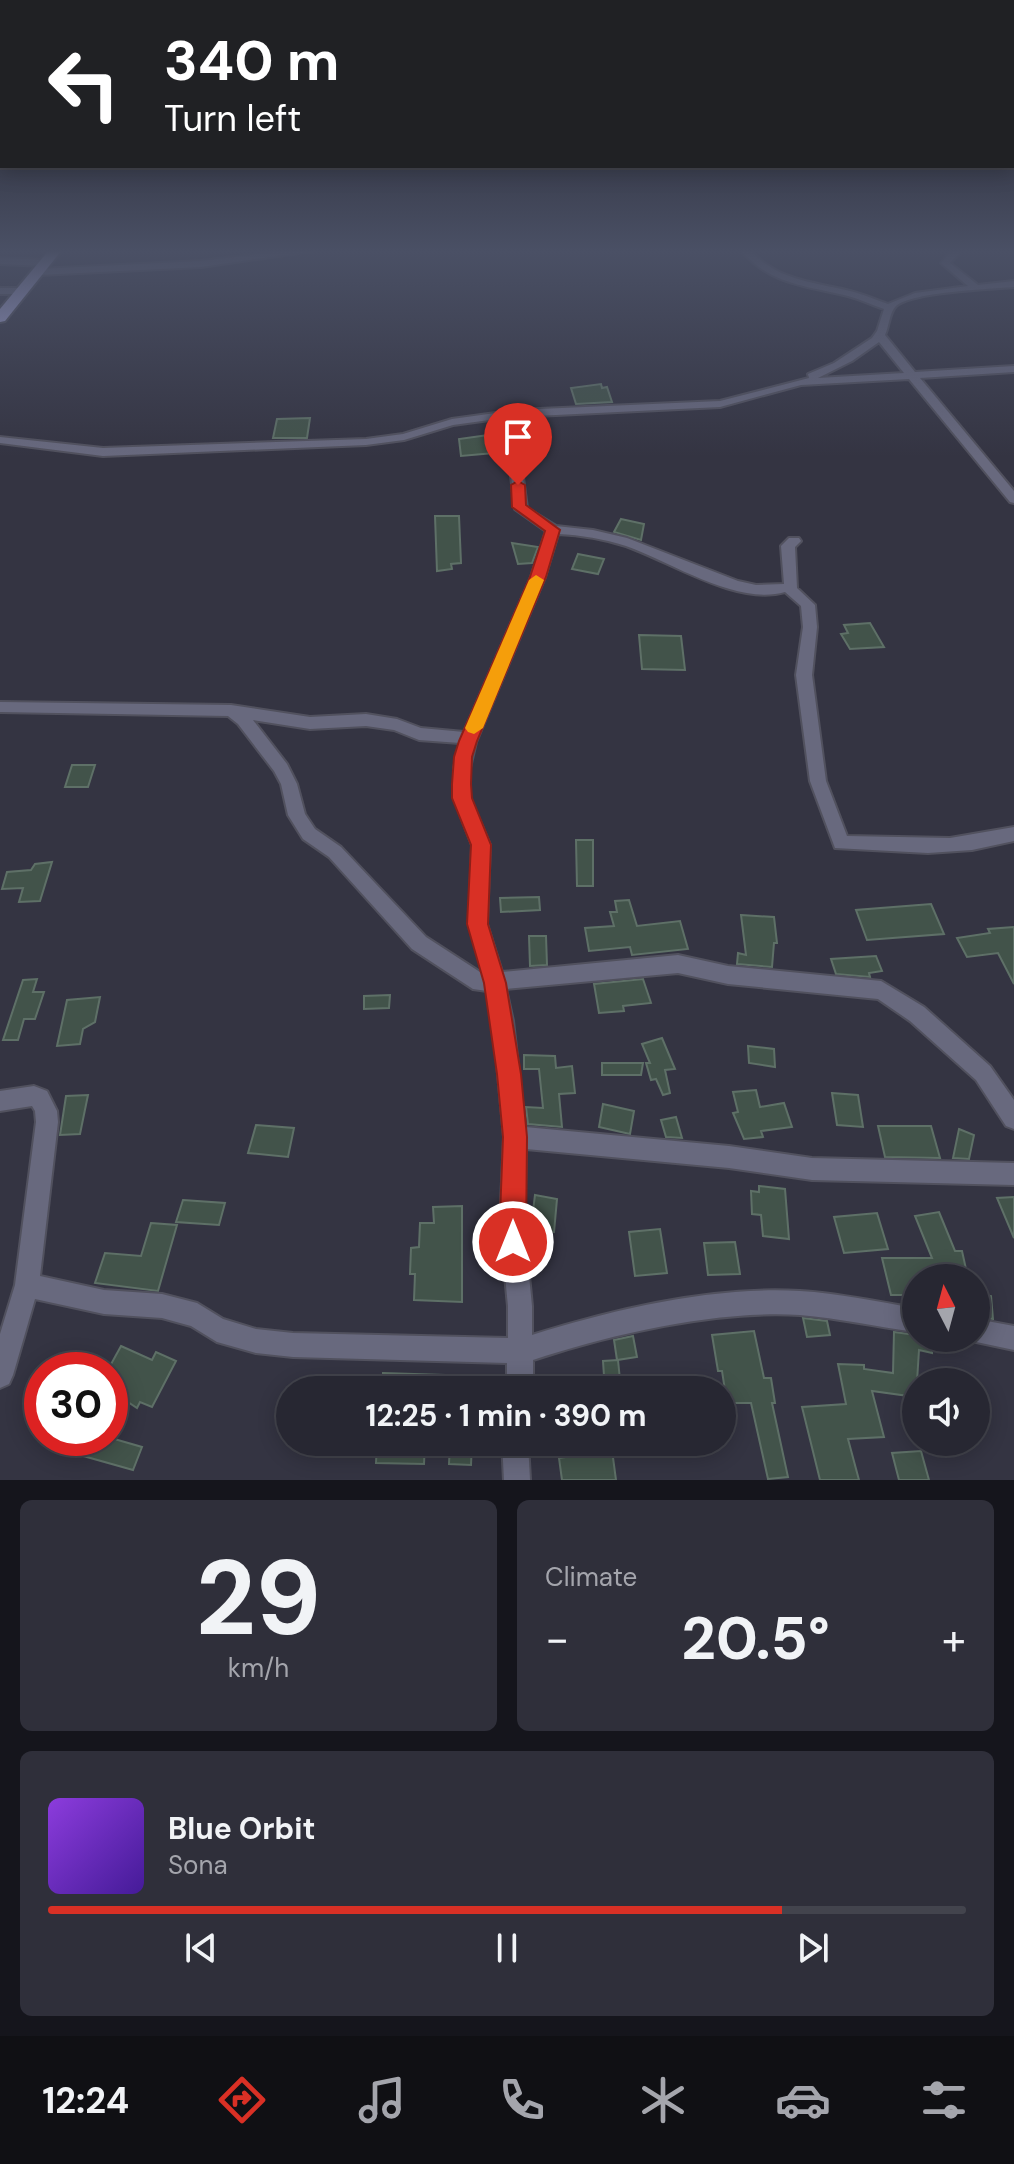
<!DOCTYPE html>
<html lang="en">
<head>
<meta charset="utf-8">
<style>
	body { margin:0; font-family:"DM Sans",sans-serif; background:#2f2f3a; color:#f1f3f6; height:100vh; display:flex; flex-direction:column; font-size:30px; white-space:nowrap }
	* { box-sizing:border-box; margin:0 }
	p { font-size:26px; color:#a4a5ac }
	.icon { flex:none; width:44px; height:44px; fill:none; stroke:currentColor; stroke-width:2; stroke-linecap:round; stroke-linejoin:round }
	.map { position:relative; height:1480px; overflow:hidden }
	.panel { display:flex; flex-direction:column; gap:20px; padding:20px; background:#15151c; flex:1 }
	.panel>* { flex:none }
	.hud { position:absolute; left:0px; top:0px; width:1014px; height:168px; box-shadow:0 4px 20px #0003,0 0 0 2px #43444d; background:#202124; color:#fff; overflow:hidden }
	.needle { width:52px; rotate:354deg }
	.fabs { position:absolute; left:902px; top:1264px; display:grid; gap:16px }
	.fabs a { display:grid; place-items:center; width:88px; height:88px; border-radius:50%; background:#272732; box-shadow:0 4px 20px #0003,0 0 0 2px #43444d; font-size:40px }
	.speed { position:absolute; left:24px; top:1352px; display:flex; gap:16px; font-size:40px; font-weight:700; text-align:center }
	.speed>* { display:grid; place-content:center; width:104px; height:104px; border-radius:50%; background:#272732; box-shadow:0 4px 20px #0003,0 0 0 2px #43444d; line-height:1 }
	.speed .limit { border:12px solid #d22; background:#fff; color:#111 }
	.pin { position:absolute; display:grid; place-items:center; width:68px; height:68px; color:#fff; margin:-82px -34px; border-radius:50% 50% 50% 0; rotate:-45deg; box-shadow:0 0 8px #0007 }
	.pin .icon { rotate:45deg }
	.me { position:absolute; width:88px; margin:-44px; rotate:0deg; stroke-linejoin:round; filter:drop-shadow(0 0 6px #0008) }
	.turn { display:flex; align-items:center; gap:28px; height:168px; padding:0 32px; font-size:36px }
	.turn .icon { width:104px; height:104px; stroke-width:2.5 }
	.turn b { display:block; font-size:56px; line-height:68px }
	.big { font-size:60px; font-weight:700; line-height:1.1 }
	.panel .tile { flex:1; display:flex; flex-direction:column; justify-content:center; gap:12px; min-width:0; padding:0 28px; border-radius:12px; background:#2f2f3a }
	.panel .dial { align-items:center; gap:0 }
	.dial b { font-size:104px; line-height:1 }
	.song { display:flex; align-items:center; gap:24px }
	.cover { width:96px; height:96px; border-radius:12px; background:linear-gradient(135deg,hsl(270 70% 55%),hsl(260 70% 35%)) }
	.played { height:8px; border-radius:4px; background:linear-gradient(90deg,#d93025 80%,#43444d 80%) }
	.keys { display:flex; justify-content:space-around; direction:ltr }
	.heat { display:flex; justify-content:space-between; align-items:center; font-size:44px; direction:ltr }
	.panel .tiles { flex:1; display:grid; gap:20px; grid-template-columns:1fr 1fr }
	.tile:last-child { grid-column:span 2 }
	.trip { position:absolute; left:276px; top:1376px; width:460px; height:80px; border-radius:40px; background:#272732; box-shadow:0 4px 20px #0003,0 0 0 2px #43444d; font-weight:700; line-height:80px; text-align:center }
	.tabs { display:flex; height:128px; justify-content:space-around; align-items:center; background:#101014; color:#a4a5ac }
	.tabs .icon { width:56px; height:56px }
	.tabs .selected { color:#d93025 }
	.tabs b { font-size:36px; color:#f1f3f6 }
	.map>svg:first-child { display:block }
</style>
</head>
<body>
<div class="map">
<svg width="1014" height="1480" viewBox="0 0 1014 1480">
	<rect width="100%" height="100%" fill="#343442"/>
	<!-- building -->
	<g fill="#42534a" stroke="#5e7067" stroke-width="2">
		<polygon points="601,384 602,388 607,387 612,402 576,404 571,388"/>
		<polygon points="310,418 307,438 273,438 277,419"/>
		<polygon points="503,433 505,452 461,456 459,439"/>
		<polygon points="435,516 459,516 461,563 451,564 452,569 437,571"/>
		<polygon points="621,519 644,524 641,540 614,532"/>
		<polygon points="512,543 538,547 532,563 518,564"/>
		<polygon points="578,554 604,559 598,574 572,569"/>
		<polygon points="870,623 884,647 850,649 841,634 848,633 844,625"/>
		<polygon points="639,635 681,636 685,670 642,669"/>
		<polygon points="72,765 95,765 88,787 65,787"/>
		<polygon points="576,840 593,840 593,886 577,886"/>
		<polygon points="52,862 40,901 19,902 23,888 2,889 7,872 31,870 35,864"/>
		<polygon points="539,897 540,910 501,912 500,898"/>
		<polygon points="629,900 637,926 680,921 688,949 632,955 630,947 589,951 585,928 614,926 610,912 617,912 615,901"/>
		<polygon points="931,904 944,934 867,940 856,910"/>
		<polygon points="741,915 774,917 777,943 774,943 772,967 737,964 738,953 746,955"/>
		<polygon points="1014,927 1014,984 998,953 967,957 957,938 990,933 988,929"/>
		<polygon points="529,936 546,936 547,965 530,966"/>
		<polygon points="876,956 882,971 869,973 870,977 836,974 831,959"/>
		<polygon points="37,979 33,992 44,992 35,1019 24,1019 18,1040 3,1040 23,980"/>
		<polygon points="643,979 651,1003 623,1006 624,1011 599,1013 594,984"/>
		<polygon points="390,995 389,1008 364,1009 364,996"/>
		<polygon points="100,997 95,1022 83,1029 80,1044 57,1046 67,1000"/>
		<polygon points="662,1038 675,1069 665,1070 670,1093 663,1095 656,1079 651,1080 646,1063 650,1063 642,1044"/>
		<polygon points="748,1046 774,1049 775,1067 749,1063"/>
		<polygon points="524,1055 555,1056 556,1068 572,1066 575,1093 559,1094 562,1127 528,1124 526,1107 543,1108 539,1069 524,1069"/>
		<polygon points="602,1063 643,1063 641,1075 602,1075"/>
		<polygon points="756,1090 760,1107 784,1103 792,1127 761,1131 763,1137 744,1139 733,1113 738,1112 733,1092"/>
		<polygon points="832,1093 858,1095 863,1127 837,1125"/>
		<polygon points="88,1095 80,1134 60,1135 66,1096"/>
		<polygon points="603,1104 634,1111 630,1134 599,1127"/>
		<polygon points="676,1117 682,1138 666,1137 661,1120"/>
		<polygon points="256,1125 294,1128 288,1157 248,1153"/>
		<polygon points="878,1126 931,1126 940,1158 885,1157"/>
		<polygon points="959,1129 974,1135 969,1159 953,1158"/>
		<polygon points="759,1186 785,1189 789,1239 763,1236 761,1215 752,1214 751,1191 759,1192"/>
		<polygon points="535,1195 557,1199 554,1232 531,1227"/>
		<polygon points="1014,1197 1014,1238 997,1198"/>
		<polygon points="183,1200 225,1203 219,1225 176,1222"/>
		<polygon points="462,1206 462,1302 414,1300 415,1274 410,1274 411,1248 419,1247 420,1223 434,1223 433,1207"/>
		<polygon points="939,1212 955,1251 962,1251 968,1278 916,1278 916,1295 891,1295 882,1258 932,1258 915,1216"/>
		<polygon points="877,1213 888,1249 844,1253 834,1217"/>
		<polygon points="151,1223 177,1225 158,1291 95,1283 105,1253 141,1256"/>
		<polygon points="660,1229 667,1273 635,1276 629,1232"/>
		<polygon points="735,1242 740,1274 708,1275 704,1243"/>
		<polygon points="976,1293 991,1296 993,1319 976,1316"/>
		<polygon points="803,1318 827,1321 830,1335 807,1337"/>
		<polygon points="754,1331 764,1378 771,1378 775,1403 772,1403 788,1477 768,1479 751,1403 727,1403 722,1371 718,1371 712,1335"/>
		<polygon points="894,1332 916,1335 916,1338 932,1338 932,1353 919,1350 916,1397 872,1391 884,1437 848,1439 859,1480 820,1480 802,1407 846,1404 838,1364 864,1365 864,1369 893,1373"/>
		<polygon points="633,1336 637,1357 617,1360 614,1340"/>
		<polygon points="121,1346 152,1360 156,1352 176,1361 152,1407 140,1402 137,1408 110,1390 110,1366"/>
		<polygon points="618,1360 621,1390 596,1390 595,1377 604,1376 603,1361"/>
		<polygon points="383,1373 476,1376 475,1390 382,1390"/>
		<polygon points="67,1438 111,1438 142,1447 133,1470 62,1450"/>
		<polygon points="377,1442 425,1442 424,1464 376,1463"/>
		<polygon points="450,1442 472,1442 471,1465 449,1464"/>
		<polygon points="612,1450 616,1480 562,1480 559,1458"/>
		<polygon points="921,1451 929,1480 899,1480 892,1453"/>
	</g>
	<g fill="none" stroke-linecap="round" stroke-linejoin="round">
		<defs>
			<g id="street">
				<polygon points="293,250 319,250 201,267 39,275 34,272 39,269 201,261"/>
				<path d="M741 250H750C776 279 810 282 846 290 860 293 874 299 888 304L915 293 968 286 941 263 953 250H962L950 263 978 285 1014 281V287C990 289 912 292 896 306 889 313 889 327 885 335L915 372 1014 366V372L920 378 1014 491V503L1010 502 909 379 801 385 720 407 515 417 527 508 556 526 593 530 627 538 738 581 756 585 784 584 781 546 789 538H799L801 541 795 547 797 588 815 605 817 627 812 675 826 781 847 836 950 838 1014 827V841L972 850 928 853 835 848 810 781 796 675 803 627 801 606 785 592C737 606 671 562 626 546 604 539 581 535 558 534L545 577 476 742 470 768V798L490 845 487 924 502 972 678 955 728 966 881 981 924 1007 990 1066 1014 1100V1129L1006 1126 976 1080 910 1021 878 999 728 984 678 973 506 989 513 1021 525 1127 729 1146 812 1158 1014 1163V1185L812 1180 729 1168 526 1149 524 1225 532 1306V1335C614 1309 714 1286 800 1291 838 1293 878 1302 916 1308V1332C878 1327 838 1318 800 1315 716 1310 612 1334 533 1360V1390H507V1363L293 1357 256 1353 217 1342 191 1326 162 1318 104 1314 35 1299 13 1375 9 1384 0 1388V1334L15 1285 36 1122 35 1111 32 1106 0 1111V1091L34 1086 47 1091 57 1111 58 1122 40 1276 104 1290 162 1294 197 1303 223 1319 256 1329 293 1333 508 1338V1306L500 1225 504 1137 493 1021 487 991 473 989 412 949 329 857 303 839 288 815 281 784 274 771 238 724 228 716 0 712V702L231 705 310 717 366 714 397 719 421 728 464 732 531 577 546 531 515 509 504 418 453 425 404 440 366 445 103 456 0 443V437L103 448 366 439 403 434 452 419 517 410 720 401 809 378 808 374 834 363 872 338 877 331 884 309C872 305 860 299 848 296 807 286 770 285 741 250ZM879 342 904 373 818 378 852 361ZM253 720 310 729 366 726 394 730 419 740 460 743 454 768V798L472 845 469 924 483 974 426 937 341 847 315 829 305 814 297 784 287 764Z"/>
				<polygon points="0,258 45,260 49,263 45,266 0,264"/>
				<polygon points="0,288 23,288 28,291 23,294 0,294"/>
				<polygon points="976,1319 1014,1326 1014,1350 967,1340 976,1338"/>
				<polygon points="502,1442 528,1442 530,1480 504,1480"/>
			</g>
			<polygon id="highway" points="49,250 62,250 5,321 0,322 0,309"/>
		</defs>
		<!-- street casing -->
		<use href="#street" stroke="#51515e" stroke-width="4"/>
		<!-- highway casing -->
		<use href="#highway" stroke="#51515e" stroke-width="4"/>
		<!-- street -->
		<use href="#street" fill="#68697e" fill-rule="evenodd"/>
		<!-- highway -->
		<use href="#highway" fill="#aeaee1" fill-rule="evenodd"/>
	</g>
	<!-- sky -->
	<linearGradient id="sky" x2="0" y2="1"><stop stop-color="#1d1d24"/><stop offset="0.55" stop-color="#4a5065"/><stop offset="1" stop-color="#4a5065" stop-opacity="0"/></linearGradient>
	<rect width="1014" height="457" fill="url(#sky)"/>
	<!-- route -->
	<polygon fill="#d93025" stroke="#8d1f18" stroke-width="2" points="518,481 525,485 526,505 560,530 546,577 477,741 472,757 471,784 472,798 491,845 488,924 506,983 521,1074 527,1137 526,1242 522,1252 513,1256 503,1252 499,1242 503,1137 497,1074 484,983 467,924 471,845 452,798 452,784 454,757 459,741 530,577 545,531 512,507 511,485"/>
	<!-- slow -->
	<polygon fill="#f59e0b" points="536,575 544,580 483,728 474,734 468,732 465,728 529,580"/>
</svg>
<div class="fabs">
<a><svg class="needle" viewBox="-14 -14 28 28"><path d="M0-13l5 13h-10z" fill="#e53935"/><path d="M0 13l5-13h-10z" fill="#a4a5ac"/></svg></a>
<a><svg class="icon" aria-label="sound" viewBox="0 0 24 24"><path d="M4 9h4l5-4v14l-5-4H4zM17 9q2 3 0 6"/></svg></a>
</div>
<div class="speed"><div class="limit">30</div></div>
<div class="pin" style="left:518px;top:485px;background:#d93025"><svg class="icon" aria-label="arrive" viewBox="0 0 24 24"><path d="M6 21V4h12l-3 4 3 4H6"/></svg></div>
<svg class="me" style="left:513px;top:1242px" viewBox="-20 -20 40 40"><circle r="17" fill="#d93025" stroke="#fff" stroke-width="3"/><path d="M0-11L8 9 0 5-8 9z" fill="#fff"/></svg>
<div class="trip">12:25 · 1 min · 390 m</div>
<div class="hud">
<div class="turn"><svg class="icon" aria-label="left" viewBox="0 0 24 24"><path d="M17 20v-9H6M10 6l-5 5 5 5"/></svg><div><b>340 m</b>Turn left</div></div>
</div>
</div>
<section class="panel">
<div class="tiles">
<div class="tile dial"><b>29</b><p>km/h</p></div>
<div class="tile"><p>Climate</p>
<div class="heat"><a>−</a><b class="big">20.5°</b><a>+</a></div>
</div>
<div class="tile">
<div class="song"><i class="cover"></i><div><b>Blue Orbit</b><p>Sona</p></div></div>
<div class="played"></div>
<div class="keys"><svg class="icon" aria-label="previous" viewBox="0 0 24 24"><path d="M18 5L8 12l10 7zM5 5v14"/></svg><svg class="icon" aria-label="pause" viewBox="0 0 24 24"><path d="M8 5v14M16 5v14"/></svg><svg class="icon" aria-label="next" viewBox="0 0 24 24"><path d="M6 5l10 7-10 7zM19 5v14"/></svg></div>
</div>
</div>
</section>
<nav class="tabs">
<b>12:24</b>
<svg class="icon selected" aria-label="directions" viewBox="0 0 24 24"><path d="M12 3l9 9-9 9-9-9zM9 14v-3h6M13 9l2 2-2 2"/></svg>
<svg class="icon" aria-label="music" viewBox="0 0 24 24"><path d="M9 18V5l10-2v13"/><circle cx="6" cy="18" r="3"/><circle cx="16" cy="16" r="3"/></svg>
<svg class="icon" aria-label="phone" viewBox="0 0 24 24"><path d="M5 4h4l2 5-3 2q2 4 5 5l2-3 5 2v4C11 20 4 13 5 4z"/></svg>
<svg class="icon" aria-label="climate" viewBox="0 0 24 24"><path d="M12 3v18M4 7l16 10M4 17L20 7"/></svg>
<svg class="icon" aria-label="car" viewBox="0 0 24 24"><path d="M5 17H2v-5l4-1 3-4h7l3 4 3 1v5h-3M9 17h6M6 11h13"/><circle cx="7" cy="17" r="2"/><circle cx="17" cy="17" r="2"/></svg>
<svg class="icon" aria-label="filters" viewBox="0 0 24 24"><path d="M4 7h16M4 17h16"/><circle cx="9" cy="7" r="2"/><circle cx="15" cy="17" r="2"/></svg>
</nav>
</body>
</html>
